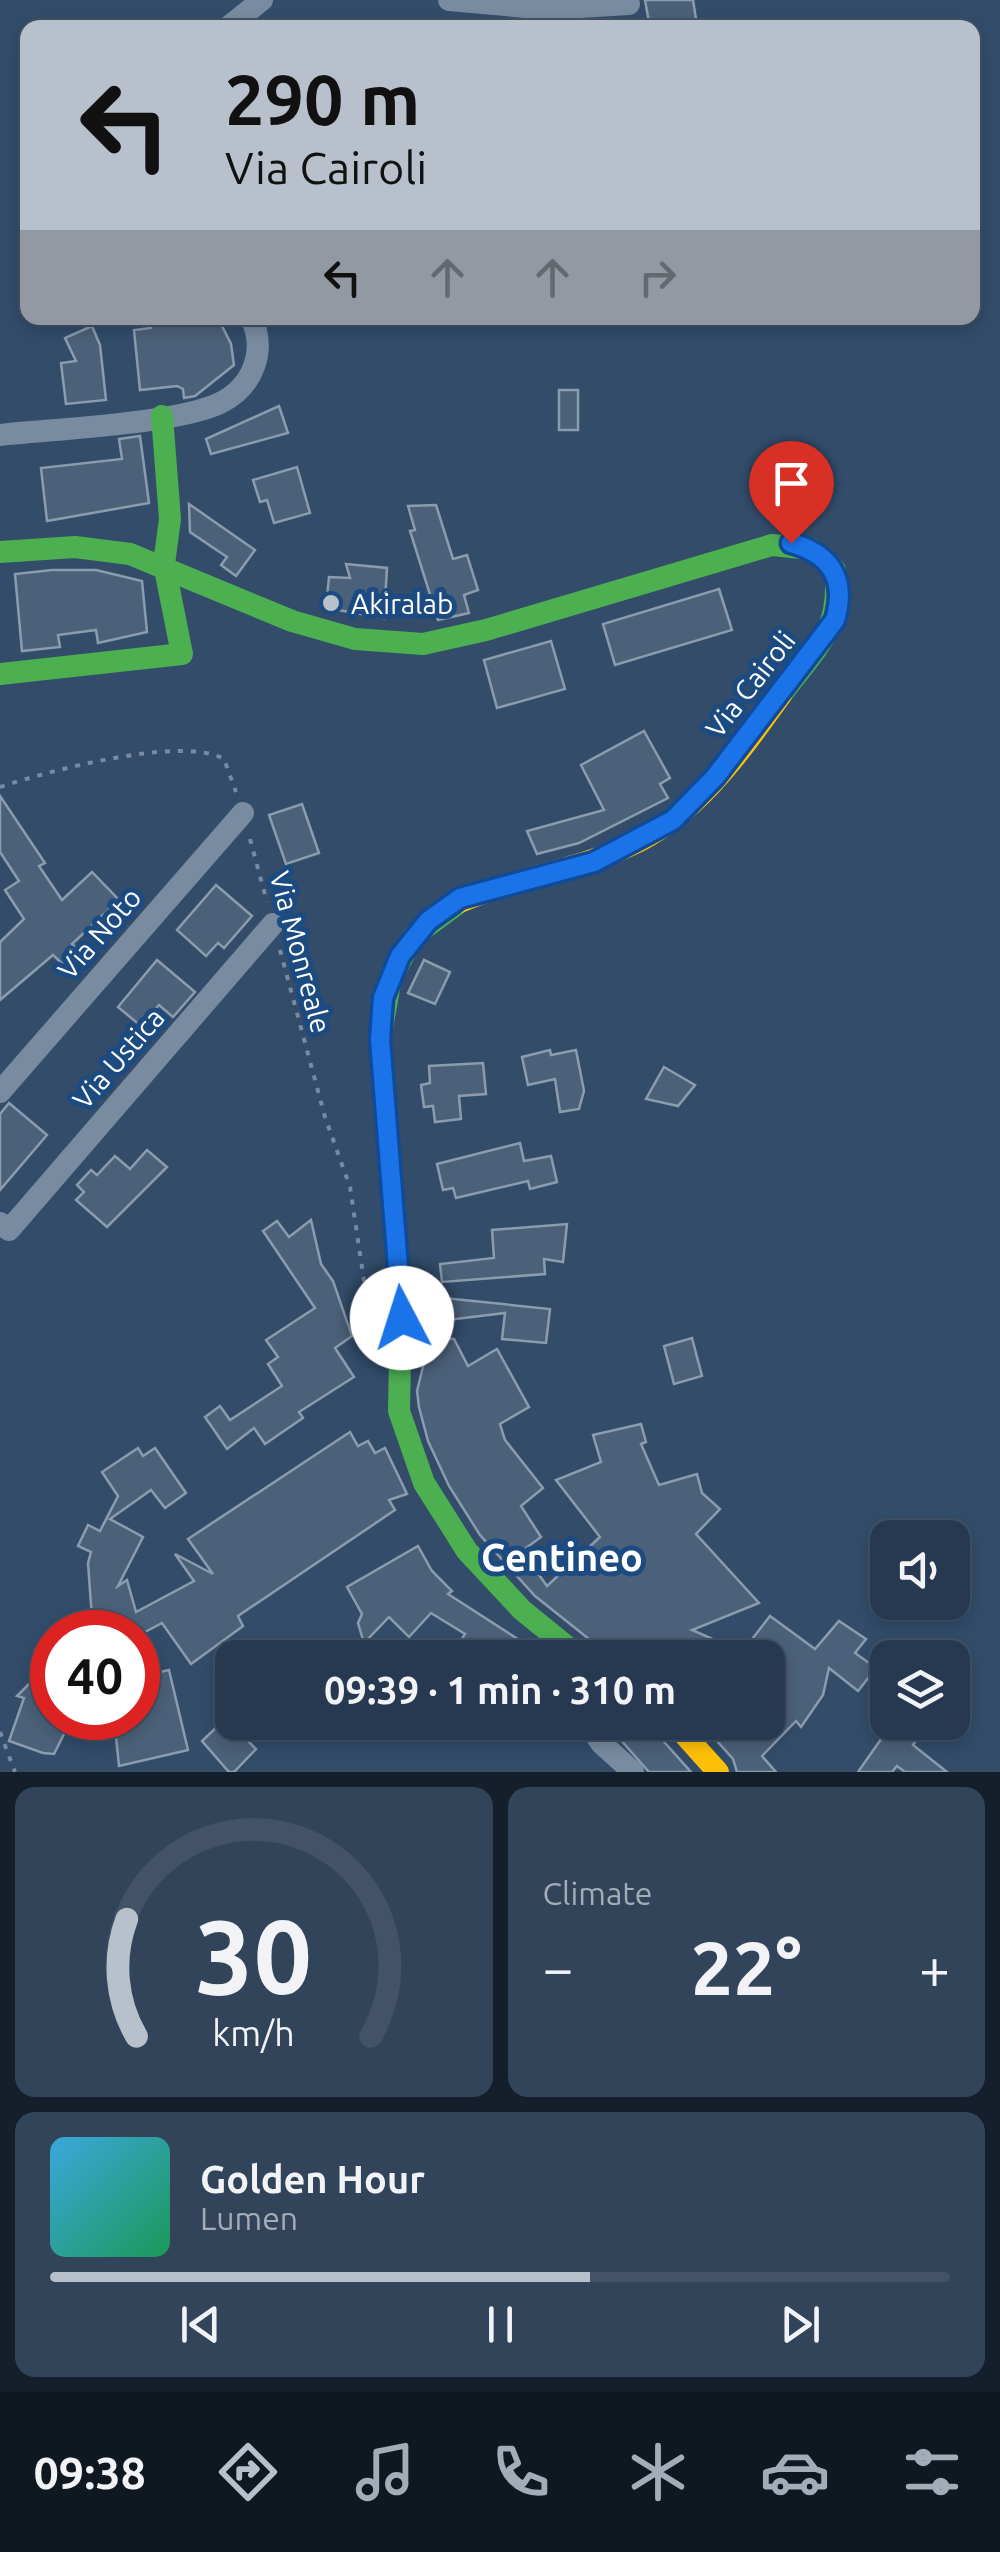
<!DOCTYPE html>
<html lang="en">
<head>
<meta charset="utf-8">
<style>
	body { margin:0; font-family:Ubuntu,sans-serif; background:#32445a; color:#f1f3f6; height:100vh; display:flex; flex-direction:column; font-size:38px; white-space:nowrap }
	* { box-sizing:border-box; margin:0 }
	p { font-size:32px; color:#a4acb7 }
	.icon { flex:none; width:55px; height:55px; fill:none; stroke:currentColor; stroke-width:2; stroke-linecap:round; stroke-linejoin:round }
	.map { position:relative; height:1772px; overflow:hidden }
	.details { display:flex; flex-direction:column; gap:15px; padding:15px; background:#151f2c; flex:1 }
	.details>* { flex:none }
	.banner { position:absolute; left:20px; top:20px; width:960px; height:305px; border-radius:20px; box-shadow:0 5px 15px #0003,0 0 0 2px #425367; background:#b7c0cb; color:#111; overflow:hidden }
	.fabs { position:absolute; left:870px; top:1520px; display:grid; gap:20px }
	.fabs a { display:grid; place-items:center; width:100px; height:100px; border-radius:20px; background:#263950; box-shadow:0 5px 15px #0003,0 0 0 2px #425367; font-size:50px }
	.speed { position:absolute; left:30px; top:1610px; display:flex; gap:20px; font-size:50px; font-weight:700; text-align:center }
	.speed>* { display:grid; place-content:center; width:130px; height:130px; border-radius:50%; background:#263950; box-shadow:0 5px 15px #0003,0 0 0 2px #425367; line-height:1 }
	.speed .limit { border:15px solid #d22; background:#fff; color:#111 }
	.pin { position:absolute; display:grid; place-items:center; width:85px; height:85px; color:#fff; margin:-102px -42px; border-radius:50% 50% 50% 0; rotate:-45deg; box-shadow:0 0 10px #0007 }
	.pin .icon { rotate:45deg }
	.me { position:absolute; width:110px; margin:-55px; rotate:355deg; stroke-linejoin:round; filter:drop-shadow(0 0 8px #0008) }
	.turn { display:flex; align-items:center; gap:35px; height:210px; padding:0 40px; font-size:45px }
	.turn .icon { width:130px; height:130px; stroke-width:2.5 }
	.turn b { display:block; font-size:70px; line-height:85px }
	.lanes { display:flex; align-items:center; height:95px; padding:0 40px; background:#0003; justify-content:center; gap:50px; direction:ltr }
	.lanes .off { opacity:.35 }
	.big { font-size:75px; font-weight:700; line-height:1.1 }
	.details .tile { flex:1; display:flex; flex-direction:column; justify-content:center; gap:15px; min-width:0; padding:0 35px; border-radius:20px; background:#32445a }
	.details .dial { align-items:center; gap:0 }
	.dial svg { height:260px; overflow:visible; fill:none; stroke:#425367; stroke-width:7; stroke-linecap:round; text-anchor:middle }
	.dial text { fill:#f1f3f6; stroke:none }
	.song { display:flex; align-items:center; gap:30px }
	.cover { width:120px; height:120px; border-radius:15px; background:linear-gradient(135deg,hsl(200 70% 55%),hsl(150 70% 35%)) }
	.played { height:10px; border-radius:5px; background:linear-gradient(90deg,#b7c0cb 60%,#425367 60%) }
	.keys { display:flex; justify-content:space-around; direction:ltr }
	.heat { display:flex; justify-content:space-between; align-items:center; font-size:55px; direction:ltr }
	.details .tiles { flex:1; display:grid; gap:15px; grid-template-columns:1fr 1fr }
	.tile:last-child { grid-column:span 2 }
	.trip { position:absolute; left:215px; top:1640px; width:570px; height:100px; border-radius:20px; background:#263950; box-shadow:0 5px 15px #0003,0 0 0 2px #425367; font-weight:700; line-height:100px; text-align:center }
	.tab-bar { display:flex; height:160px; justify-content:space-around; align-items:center; background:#0f1720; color:#a4acb7 }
	.tab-bar .icon { width:70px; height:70px }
	.tab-bar .selected { color:#b7c0cb }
	.tab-bar b { font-size:45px; color:#f1f3f6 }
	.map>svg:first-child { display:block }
</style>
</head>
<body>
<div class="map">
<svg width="1000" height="1772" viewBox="0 0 1000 1772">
	<rect width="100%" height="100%" fill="#324c6a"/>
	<!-- building -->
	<g fill="#4b6179" stroke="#8b9cae" stroke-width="2.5">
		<polygon points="645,0 693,0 696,19 687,28 650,28"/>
		<polygon points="150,318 218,318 231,344 234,365 195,396 184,398 183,389 177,386 140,390 134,330 151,328"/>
		<polygon points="92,326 100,345 106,400 66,404 61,363 76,361 65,338"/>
		<rect x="559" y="390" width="19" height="40"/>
		<polygon points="279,406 288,433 211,454 206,439"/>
		<polygon points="140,436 149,503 47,521 41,468 122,459 119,439"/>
		<polygon points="297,467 310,513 274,523 267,500 260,502 253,480"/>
		<polygon points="189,504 255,550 236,576 221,565 227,557 190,532"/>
		<polygon points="436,505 453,559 467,555 478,590 464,595 469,613 438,620 410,531 415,530 408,506"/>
		<polygon points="346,564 387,568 384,618 326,608 329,577 350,578"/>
		<polygon points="52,570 96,570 142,581 147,632 98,643 96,630 58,635 60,647 22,651 15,574"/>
		<polygon points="719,589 732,630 615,665 603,624"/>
		<polygon points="551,641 565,689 497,708 484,660"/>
		<polygon points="644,731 670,778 660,784 668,798 579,843 537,854 527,831 604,810 581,765"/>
		<polygon points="0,796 45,863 39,866 62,900 92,872 119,900 72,944 87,958 72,973 53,955 0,1000 0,942 24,919 5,890 19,881 0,852"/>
		<polygon points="302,804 319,853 286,864 269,815"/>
		<polygon points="216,885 252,916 224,948 218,943 206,956 177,930"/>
		<polygon points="157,960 195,992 173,1017 159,1005 141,1026 118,1007"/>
		<polygon points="424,960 450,972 435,1004 408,993"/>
		<polygon points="550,1050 551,1055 576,1050 584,1091 579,1109 560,1112 555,1079 528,1085 522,1057"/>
		<polygon points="483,1063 486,1094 459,1096 461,1119 435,1122 433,1106 424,1107 421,1085 430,1083 429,1066"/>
		<polygon points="664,1067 695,1085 678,1106 646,1099"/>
		<polygon points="9,1103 47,1135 0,1190 0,1114"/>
		<polygon points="520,1143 524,1161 551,1156 557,1182 530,1189 528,1181 456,1198 453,1188 443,1190 437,1164"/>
		<polygon points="147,1150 167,1167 107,1227 76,1200 84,1192 77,1185 91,1170 97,1175 115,1156 130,1169"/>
		<polygon points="311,1220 321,1264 333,1281 352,1336 335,1348 354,1377 299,1412 303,1418 265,1444 254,1428 227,1449 205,1417 220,1406 230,1420 282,1386 268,1364 278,1357 266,1340 315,1308 263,1231 277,1221 289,1237"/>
		<polygon points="567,1224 563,1262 544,1259 545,1274 442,1282 440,1264 494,1258 492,1230"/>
		<polygon points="444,1298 550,1309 546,1343 502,1339 505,1313 447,1320"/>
		<polygon points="430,1338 454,1339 468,1366 497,1349 529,1407 500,1424 505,1440 543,1488 521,1506 541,1537 522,1551 547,1586 600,1537 556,1480 601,1462 593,1435 641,1424 646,1442 641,1444 659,1485 697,1474 702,1493 720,1509 696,1534 759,1603 692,1630 742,1652 770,1616 815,1649 839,1621 866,1639 855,1653 876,1668 858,1691 829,1668 823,1695 801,1727 796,1721 762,1756 776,1772 737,1772 733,1759 700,1722 768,1722 768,1658 601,1658 594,1643 535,1596 480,1535 449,1486 428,1441 419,1407 417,1391"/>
		<polygon points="692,1338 702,1376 674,1384 664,1346"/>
		<polygon points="350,1432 358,1446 368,1441 375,1453 385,1448 407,1494 389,1500 395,1510 238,1616 243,1626 191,1664 162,1623 145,1632 93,1632 88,1563 91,1552 78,1546 88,1525 100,1531 118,1496 102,1472 138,1448 143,1456 155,1448 186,1493 165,1508 151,1490 110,1519 143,1537 118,1586 127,1580 136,1612 194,1581 175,1554 213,1574 188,1539"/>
		<polygon points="418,1546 432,1571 452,1591 448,1594 547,1658 450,1658 465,1634 431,1613 409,1637 389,1617 364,1643 358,1623 362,1614 347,1587"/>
		<polygon points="52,1661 52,1701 47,1718 72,1718 54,1754 43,1753 9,1741 24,1698 17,1696"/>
		<polygon points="169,1670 188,1750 119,1766 114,1718 138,1718 138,1677"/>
		<polygon points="222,1722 257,1722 243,1736 256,1749 234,1772 229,1772 202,1741"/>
		<polygon points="605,1722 654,1722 658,1735 691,1772 649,1772"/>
		<polygon points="893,1722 903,1722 920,1735 913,1745 947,1772 905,1772 897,1766 892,1772 858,1772"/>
	</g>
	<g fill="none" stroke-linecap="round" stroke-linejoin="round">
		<!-- path -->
		<g stroke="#788ba0" stroke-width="4" stroke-dasharray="5 8" stroke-linecap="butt">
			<path d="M0 787C49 771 181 735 224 759L236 792"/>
			<polyline points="250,839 267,902"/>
			<polyline points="280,950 325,1117 350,1187 372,1334"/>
			<polyline points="0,1732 15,1772"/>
		</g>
		<!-- street -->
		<g stroke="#788ba0" stroke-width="22">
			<polyline points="449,0 548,9 629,4"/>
			<polyline points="227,28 262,0"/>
			<path d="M0 435C53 429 180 424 222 402 253 386 267 350 251 318"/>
			<polyline points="0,1092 243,813"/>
			<polyline points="0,1223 9,1230 273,924"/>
			<polyline points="587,1722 601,1743 633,1772"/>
		</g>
		<!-- fast -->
		<g stroke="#4caf50" stroke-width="22">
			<path d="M0 552 75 547 130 554 292 621 355 639 423 644 486 630 772 545 811 549 835 570C842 631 815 649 781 695"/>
			<polyline points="0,674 182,654 164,564 170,519 162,416"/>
			<polyline points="460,902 414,936 391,978 380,1039 401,1305 399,1411 424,1483 467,1551 522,1610 581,1658"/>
		</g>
		<!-- slow -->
		<g stroke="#ffc107" stroke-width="22">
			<path d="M460 902C515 878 575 870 629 846 696 816 740 752 781 695"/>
			<polyline points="673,1722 718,1772"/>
		</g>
	</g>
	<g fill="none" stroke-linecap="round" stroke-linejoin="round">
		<defs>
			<path id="route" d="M402 1318 380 1039 383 998 400 956 428 921 460 898 594 862 673 820 715 777 835 620C847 579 831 554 791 543"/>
		</defs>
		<!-- route casing -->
		<use href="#route" stroke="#114b97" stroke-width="25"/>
		<!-- route -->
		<use href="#route" stroke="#1a73e8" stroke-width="18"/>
	</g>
	<!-- markers -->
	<circle fill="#b7c0cb" stroke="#1b4b81" stroke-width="4" cx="331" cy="603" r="10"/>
	<g text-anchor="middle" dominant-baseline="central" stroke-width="10" stroke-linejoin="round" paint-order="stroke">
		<!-- poi labels -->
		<g font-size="28" fill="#fff" stroke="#1b4b81" text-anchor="start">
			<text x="351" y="603">Akiralab</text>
		</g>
		<!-- street labels -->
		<g font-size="28" fill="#fff" stroke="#1b4b81">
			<text transform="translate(750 684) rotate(-52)">Via Cairoli</text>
			<text transform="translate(99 933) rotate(-49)">Via Noto</text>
			<text transform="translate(301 952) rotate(75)">Via Monreale</text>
			<text transform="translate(118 1058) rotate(-49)">Via Ustica</text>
		</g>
		<!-- district labels -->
		<g font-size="38" font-weight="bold" fill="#fff" stroke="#1b4b81">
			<text x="562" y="1557">Centineo</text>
		</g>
	</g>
</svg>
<div class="fabs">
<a><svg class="icon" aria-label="sound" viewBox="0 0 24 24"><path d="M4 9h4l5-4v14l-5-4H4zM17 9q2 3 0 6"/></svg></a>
<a><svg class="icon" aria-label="layers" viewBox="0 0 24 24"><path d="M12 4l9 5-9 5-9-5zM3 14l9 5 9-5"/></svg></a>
</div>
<div class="speed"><div class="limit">40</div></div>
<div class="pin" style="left:791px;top:543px;background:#d93025"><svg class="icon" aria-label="arrive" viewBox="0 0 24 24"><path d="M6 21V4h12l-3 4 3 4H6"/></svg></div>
<svg class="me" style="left:402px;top:1318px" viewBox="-20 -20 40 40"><circle r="19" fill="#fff"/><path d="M0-13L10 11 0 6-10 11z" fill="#1a73e8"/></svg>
<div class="trip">09:39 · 1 min · 310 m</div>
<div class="banner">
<div class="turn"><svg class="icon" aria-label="left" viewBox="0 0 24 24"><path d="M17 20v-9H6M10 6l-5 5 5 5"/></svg><div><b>290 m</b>Via Cairoli</div></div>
<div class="lanes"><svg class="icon" aria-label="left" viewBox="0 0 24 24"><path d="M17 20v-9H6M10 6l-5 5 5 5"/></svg><svg class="icon off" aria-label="ahead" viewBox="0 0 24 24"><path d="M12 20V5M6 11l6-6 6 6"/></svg><svg class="icon off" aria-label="ahead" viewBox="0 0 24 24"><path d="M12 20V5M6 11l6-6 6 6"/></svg><svg class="icon off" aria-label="right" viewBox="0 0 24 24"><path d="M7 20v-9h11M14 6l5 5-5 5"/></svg></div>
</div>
</div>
<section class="details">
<div class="tiles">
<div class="tile dial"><svg viewBox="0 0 100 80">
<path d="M14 69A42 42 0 1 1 86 69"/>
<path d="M14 69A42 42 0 0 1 11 33" stroke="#b7c0cb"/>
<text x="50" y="56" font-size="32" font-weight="700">30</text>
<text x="50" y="72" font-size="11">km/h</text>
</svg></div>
<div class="tile"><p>Climate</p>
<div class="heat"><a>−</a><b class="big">22°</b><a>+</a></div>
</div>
<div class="tile">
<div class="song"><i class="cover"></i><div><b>Golden Hour</b><p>Lumen</p></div></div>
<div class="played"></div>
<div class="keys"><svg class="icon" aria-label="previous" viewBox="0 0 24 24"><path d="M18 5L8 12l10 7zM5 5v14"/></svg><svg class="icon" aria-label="pause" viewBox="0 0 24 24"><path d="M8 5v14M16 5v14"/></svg><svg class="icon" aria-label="next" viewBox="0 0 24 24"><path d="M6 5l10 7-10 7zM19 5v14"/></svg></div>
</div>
</div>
</section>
<nav class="tab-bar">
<b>09:38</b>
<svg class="icon selected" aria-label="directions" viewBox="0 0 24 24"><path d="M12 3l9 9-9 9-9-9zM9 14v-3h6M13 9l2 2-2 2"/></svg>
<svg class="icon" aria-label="music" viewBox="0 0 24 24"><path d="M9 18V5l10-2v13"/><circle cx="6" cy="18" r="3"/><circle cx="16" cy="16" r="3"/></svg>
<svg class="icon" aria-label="phone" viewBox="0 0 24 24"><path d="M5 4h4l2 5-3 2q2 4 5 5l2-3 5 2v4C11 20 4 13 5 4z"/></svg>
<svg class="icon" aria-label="climate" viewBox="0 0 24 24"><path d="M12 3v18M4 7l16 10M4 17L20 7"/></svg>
<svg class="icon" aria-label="car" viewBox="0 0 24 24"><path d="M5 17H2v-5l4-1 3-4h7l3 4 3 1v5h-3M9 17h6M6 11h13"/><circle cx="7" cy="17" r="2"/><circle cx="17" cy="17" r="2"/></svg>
<svg class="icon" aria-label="filters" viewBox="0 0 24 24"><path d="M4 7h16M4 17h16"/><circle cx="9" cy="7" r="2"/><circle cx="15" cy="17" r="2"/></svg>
</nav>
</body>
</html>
